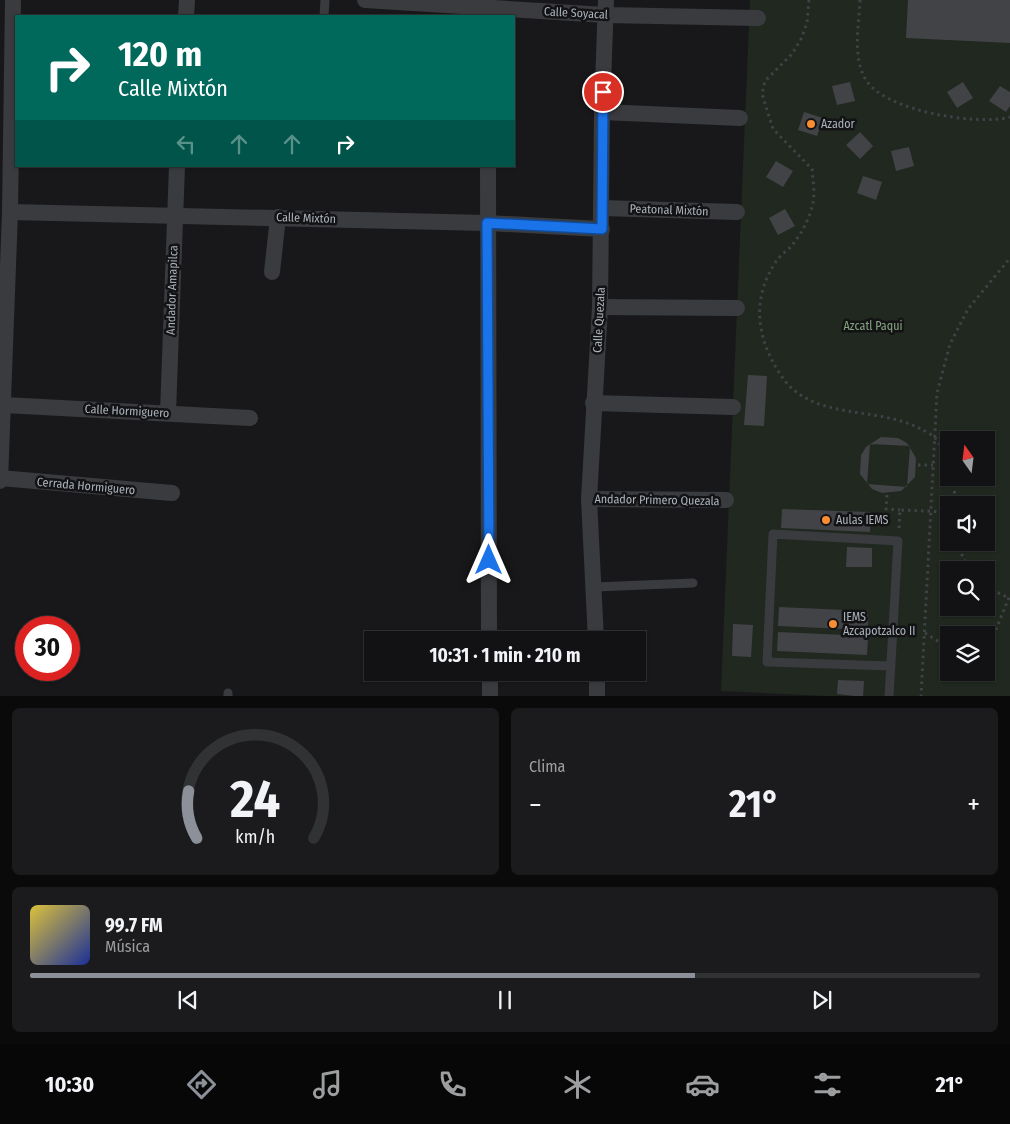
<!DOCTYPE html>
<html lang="es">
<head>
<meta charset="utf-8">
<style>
	body { margin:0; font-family:"Fira Sans Condensed",sans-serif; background:#1b1b1d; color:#f1f3f6; height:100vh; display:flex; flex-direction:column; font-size:19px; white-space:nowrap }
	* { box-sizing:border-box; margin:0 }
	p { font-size:16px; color:#9c9ea0 }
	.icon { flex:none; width:28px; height:28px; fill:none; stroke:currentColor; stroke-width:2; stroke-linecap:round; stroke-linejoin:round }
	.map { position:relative; height:696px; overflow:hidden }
	.panel { display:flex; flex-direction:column; gap:12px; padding:12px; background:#0a0a0b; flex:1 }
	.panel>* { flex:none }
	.top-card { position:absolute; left:15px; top:15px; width:500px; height:152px; border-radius:0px; box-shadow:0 1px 4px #0004,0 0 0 1px #313234; background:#00695c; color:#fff; overflow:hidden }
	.needle { width:32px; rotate:346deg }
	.tools { position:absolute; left:940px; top:431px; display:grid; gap:10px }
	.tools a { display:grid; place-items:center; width:55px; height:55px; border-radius:0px; background:#121214; box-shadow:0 1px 4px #0004,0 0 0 1px #313234; font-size:25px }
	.speed { position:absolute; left:15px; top:616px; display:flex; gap:10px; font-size:25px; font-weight:700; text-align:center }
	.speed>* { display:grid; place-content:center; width:65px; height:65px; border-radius:50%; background:#121214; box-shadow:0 1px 4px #0004,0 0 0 1px #313234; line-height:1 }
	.speed .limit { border:8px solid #d22; background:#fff; color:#111 }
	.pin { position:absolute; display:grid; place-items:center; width:42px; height:42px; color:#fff; margin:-21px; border:2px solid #fff; border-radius:50%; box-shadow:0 1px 5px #0007 }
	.me { position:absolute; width:55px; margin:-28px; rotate:0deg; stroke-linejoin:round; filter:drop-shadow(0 0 4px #0008) }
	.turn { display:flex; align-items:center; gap:18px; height:105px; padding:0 20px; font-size:22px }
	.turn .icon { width:65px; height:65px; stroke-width:2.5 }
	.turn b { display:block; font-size:35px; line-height:42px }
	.lanes { display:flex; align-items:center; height:48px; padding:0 20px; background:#0003; justify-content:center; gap:25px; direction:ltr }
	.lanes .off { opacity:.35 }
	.big { font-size:38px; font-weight:700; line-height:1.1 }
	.panel .widget { flex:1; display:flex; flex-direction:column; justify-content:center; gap:8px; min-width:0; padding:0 18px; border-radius:8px; background:#1b1b1d }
	.panel .dial { align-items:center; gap:0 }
	.dial svg { height:130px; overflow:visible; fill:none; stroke:#313234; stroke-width:7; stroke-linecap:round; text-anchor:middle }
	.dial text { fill:#f1f3f6; stroke:none }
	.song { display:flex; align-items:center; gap:15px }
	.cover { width:60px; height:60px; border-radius:8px; background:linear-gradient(135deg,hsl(50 70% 55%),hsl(230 70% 35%)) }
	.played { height:5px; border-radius:2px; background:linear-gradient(90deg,#8c9099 70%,#313234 70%) }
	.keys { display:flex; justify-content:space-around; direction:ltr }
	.heat { display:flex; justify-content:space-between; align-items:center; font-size:28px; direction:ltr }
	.panel .tiles { flex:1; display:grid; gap:12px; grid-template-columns:1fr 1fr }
	.widget:last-child { grid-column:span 2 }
	.trip { position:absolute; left:364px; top:631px; width:282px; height:50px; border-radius:0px; background:#121214; box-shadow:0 1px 4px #0004,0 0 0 1px #313234; font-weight:700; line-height:50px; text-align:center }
	.tabs { display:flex; height:80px; justify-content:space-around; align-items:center; background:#070708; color:#9c9ea0 }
	.tabs .icon { width:35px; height:35px }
	.tabs .selected { color:#8c9099 }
	.tabs b { font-size:22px; color:#f1f3f6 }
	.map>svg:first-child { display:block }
</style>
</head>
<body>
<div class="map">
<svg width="1010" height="697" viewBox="0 0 1010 697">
	<rect width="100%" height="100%" fill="#18181a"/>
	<!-- green -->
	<path fill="#20281f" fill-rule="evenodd" d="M750 0H1010V696L847 697 721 691ZM949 440H986V478H949ZM949 505H986V542H949ZM949 570H986V608H949ZM949 635H986V672H949Z"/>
	<!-- building -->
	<g fill="#424347" fill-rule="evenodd">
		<polygon points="908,0 1010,0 1010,43 906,38"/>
		<polygon points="850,82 855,101 837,105 832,86"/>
		<polygon points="963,82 973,98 957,108 947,92"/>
		<polygon points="1000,86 1010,92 1010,106 1006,112 989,101"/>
		<polygon points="804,112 823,118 817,136 798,130"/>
		<polygon points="860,132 873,146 860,159 846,145"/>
		<polygon points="909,147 914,166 896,171 891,151"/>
		<polygon points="776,161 793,171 783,187 766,177"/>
		<polygon points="863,176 882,182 876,200 857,193"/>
		<polygon points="785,209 795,226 778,235 769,218"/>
		<polygon points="748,375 767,376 764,426 744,425"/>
		<path d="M881 437 898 438 907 443 916 458 915 477 901 491 882 493 872 489 860 474 861 455 866 447ZM870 444 910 446 907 487 867 484Z"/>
		<polygon points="782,509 871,512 870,532 781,528"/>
		<polygon points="847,547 872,548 872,567 846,567"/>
		<polygon points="779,607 868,611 868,630 778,626"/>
		<polygon points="733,624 753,625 751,657 732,656"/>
		<polygon points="778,632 868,636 867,655 777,651"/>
		<polygon points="838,680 864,681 863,697 837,694"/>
	</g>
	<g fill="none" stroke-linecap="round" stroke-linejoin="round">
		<!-- path -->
		<g stroke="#3f4246" stroke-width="3" stroke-dasharray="2.5 4" stroke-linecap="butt">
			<path d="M809 0 807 23 801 39 792 54 765 81 762 94 773 129 812 169C813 180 815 192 813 203 810 217 802 233 793 244 789 250 781 254 777 260 751 298 756 337 780 374 810 422 876 405 921 429 925 431 931 434 934 437 941 443 945 455 949 463"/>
			<path d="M860 0C859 25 852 57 866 80 885 111 977 126 1010 117"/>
			<polyline points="918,465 933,465"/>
			<polyline points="954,478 955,505"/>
			<polyline points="887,495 886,509 900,510"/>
			<polyline points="986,513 989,513"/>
			<polyline points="899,528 900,510 949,512"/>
			<polyline points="956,542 969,570"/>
			<polyline points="986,587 1009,598"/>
			<polyline points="925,633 949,648"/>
			<polyline points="986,654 1010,595"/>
			<polyline points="921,697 937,393 950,344 968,309 1010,258"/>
		</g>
		<!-- service -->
		<g stroke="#393b3f" stroke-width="9">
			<polyline points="324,16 325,0"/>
			<polyline points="595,587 693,583"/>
			<polyline points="228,697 228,693"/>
			<polyline points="889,697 898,541 773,534 767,662 891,666"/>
		</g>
		<!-- minor -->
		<g stroke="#393b3f" stroke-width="16">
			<polyline points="365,0 605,15 758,18"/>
			<polyline points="186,16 187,0"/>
			<polyline points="602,112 740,118"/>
			<polyline points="488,166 489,640"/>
			<polyline points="601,208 737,212"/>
			<polyline points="10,212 487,223 602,229"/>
			<polyline points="272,272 278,217"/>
			<polyline points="600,307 737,308"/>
			<polyline points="593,403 733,407"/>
			<polyline points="4,405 250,418"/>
			<polyline points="168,413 177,166"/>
			<polyline points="0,478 172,493"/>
			<polyline points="0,481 10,212 13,0"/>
			<polyline points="589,499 726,500"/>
			<polyline points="596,640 589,499 600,307 602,112 606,0"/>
			<polyline points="490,672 490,697"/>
			<polyline points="597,672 597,697"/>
		</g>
	</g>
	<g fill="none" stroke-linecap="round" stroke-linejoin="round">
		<defs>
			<polyline id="route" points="489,560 487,223 602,229 603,92"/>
		</defs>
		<!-- route casing -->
		<use href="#route" stroke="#114b97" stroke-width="12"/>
		<!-- route -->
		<use href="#route" stroke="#1a73e8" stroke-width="9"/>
	</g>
	<!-- markers -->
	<g fill="#f88d31" stroke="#131315" stroke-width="2">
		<circle cx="811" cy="124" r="5"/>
		<circle cx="826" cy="520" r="5"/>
		<circle cx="833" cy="624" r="5"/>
	</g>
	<g text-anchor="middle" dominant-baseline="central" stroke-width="5" stroke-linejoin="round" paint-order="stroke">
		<!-- street labels -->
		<g font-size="12" fill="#aab2ba" stroke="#131315">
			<text transform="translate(576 13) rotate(3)">Calle Soyacal</text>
			<text transform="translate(669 210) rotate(2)">Peatonal Mixtón</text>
			<text transform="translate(306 218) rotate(2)">Calle Mixtón</text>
			<text transform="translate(172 290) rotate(-88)">Andador Amapilca</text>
			<text transform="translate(599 320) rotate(-87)">Calle Quezala</text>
			<text transform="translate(127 411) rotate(3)">Calle Hormiguero</text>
			<text transform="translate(86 486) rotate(5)">Cerrada Hormiguero</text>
			<text transform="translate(657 500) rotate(1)">Andador Primero Quezala</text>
		</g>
		<!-- poi labels -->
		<g font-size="12" fill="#aab2ba" stroke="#131315" text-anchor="start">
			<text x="821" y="124">Azador</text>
			<text x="836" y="520">Aulas IEMS</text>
			<text x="843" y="617">IEMS<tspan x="843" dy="14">Azcapotzalco II</tspan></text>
		</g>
		<!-- park labels -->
		<g font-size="12" fill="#85a680" stroke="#131315">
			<text x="873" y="326">Azcatl Paqui</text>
		</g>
	</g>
</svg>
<div class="tools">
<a><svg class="needle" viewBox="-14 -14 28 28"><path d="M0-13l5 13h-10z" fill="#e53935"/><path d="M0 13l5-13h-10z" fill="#9c9ea0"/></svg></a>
<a><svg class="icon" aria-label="sound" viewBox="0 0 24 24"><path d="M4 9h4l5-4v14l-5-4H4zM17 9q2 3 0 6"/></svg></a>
<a><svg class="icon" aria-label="search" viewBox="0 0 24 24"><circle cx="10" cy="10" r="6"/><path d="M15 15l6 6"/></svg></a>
<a><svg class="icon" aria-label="layers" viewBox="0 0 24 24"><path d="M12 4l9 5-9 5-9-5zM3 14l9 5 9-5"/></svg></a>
</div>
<div class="speed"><div class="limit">30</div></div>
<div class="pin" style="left:603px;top:92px;background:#d93025"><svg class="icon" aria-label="arrive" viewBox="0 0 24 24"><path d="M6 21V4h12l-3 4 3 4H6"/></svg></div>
<svg class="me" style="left:489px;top:560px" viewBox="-20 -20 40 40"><path d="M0-17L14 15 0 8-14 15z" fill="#1a73e8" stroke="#fff" stroke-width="4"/></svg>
<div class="trip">10:31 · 1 min · 210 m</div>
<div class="top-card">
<div class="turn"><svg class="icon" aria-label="right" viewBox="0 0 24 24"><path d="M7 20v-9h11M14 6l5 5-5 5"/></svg><div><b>120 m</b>Calle Mixtón</div></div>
<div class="lanes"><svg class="icon off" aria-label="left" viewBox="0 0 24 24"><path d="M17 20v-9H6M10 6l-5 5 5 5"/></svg><svg class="icon off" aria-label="ahead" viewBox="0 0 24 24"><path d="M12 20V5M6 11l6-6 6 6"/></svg><svg class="icon off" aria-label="ahead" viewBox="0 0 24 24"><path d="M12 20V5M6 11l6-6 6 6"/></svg><svg class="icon" aria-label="right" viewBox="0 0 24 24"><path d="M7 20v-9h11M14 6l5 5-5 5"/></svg></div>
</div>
</div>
<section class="panel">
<div class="tiles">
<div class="widget dial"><svg viewBox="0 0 100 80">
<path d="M14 69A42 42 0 1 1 86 69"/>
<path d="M14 69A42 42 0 0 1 9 40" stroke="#8c9099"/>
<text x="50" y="56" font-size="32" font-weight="700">24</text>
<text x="50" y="72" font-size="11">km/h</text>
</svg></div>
<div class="widget"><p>Clima</p>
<div class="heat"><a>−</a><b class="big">21°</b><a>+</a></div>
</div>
<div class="widget">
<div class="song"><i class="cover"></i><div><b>99.7 FM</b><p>Música</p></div></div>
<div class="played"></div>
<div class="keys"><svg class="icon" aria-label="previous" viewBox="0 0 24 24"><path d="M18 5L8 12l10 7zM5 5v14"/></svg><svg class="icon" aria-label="pause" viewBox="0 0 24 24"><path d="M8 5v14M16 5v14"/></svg><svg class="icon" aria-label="next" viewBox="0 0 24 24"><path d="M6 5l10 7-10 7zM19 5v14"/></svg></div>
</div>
</div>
</section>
<nav class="tabs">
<b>10:30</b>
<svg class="icon selected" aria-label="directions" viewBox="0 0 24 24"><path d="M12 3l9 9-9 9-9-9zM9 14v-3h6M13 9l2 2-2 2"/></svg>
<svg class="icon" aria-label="music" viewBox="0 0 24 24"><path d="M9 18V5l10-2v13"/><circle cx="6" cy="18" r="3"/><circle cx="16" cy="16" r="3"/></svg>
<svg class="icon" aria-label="phone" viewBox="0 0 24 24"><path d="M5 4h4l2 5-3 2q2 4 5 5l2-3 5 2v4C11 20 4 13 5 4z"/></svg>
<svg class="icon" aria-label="climate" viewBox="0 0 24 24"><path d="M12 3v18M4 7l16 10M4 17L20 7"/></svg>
<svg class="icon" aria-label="car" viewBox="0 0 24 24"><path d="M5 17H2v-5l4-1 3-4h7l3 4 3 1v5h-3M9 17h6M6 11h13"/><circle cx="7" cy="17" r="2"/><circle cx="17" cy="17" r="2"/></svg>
<svg class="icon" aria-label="filters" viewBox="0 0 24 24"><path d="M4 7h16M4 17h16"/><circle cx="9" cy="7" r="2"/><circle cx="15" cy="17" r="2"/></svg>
<b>21°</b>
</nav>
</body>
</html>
